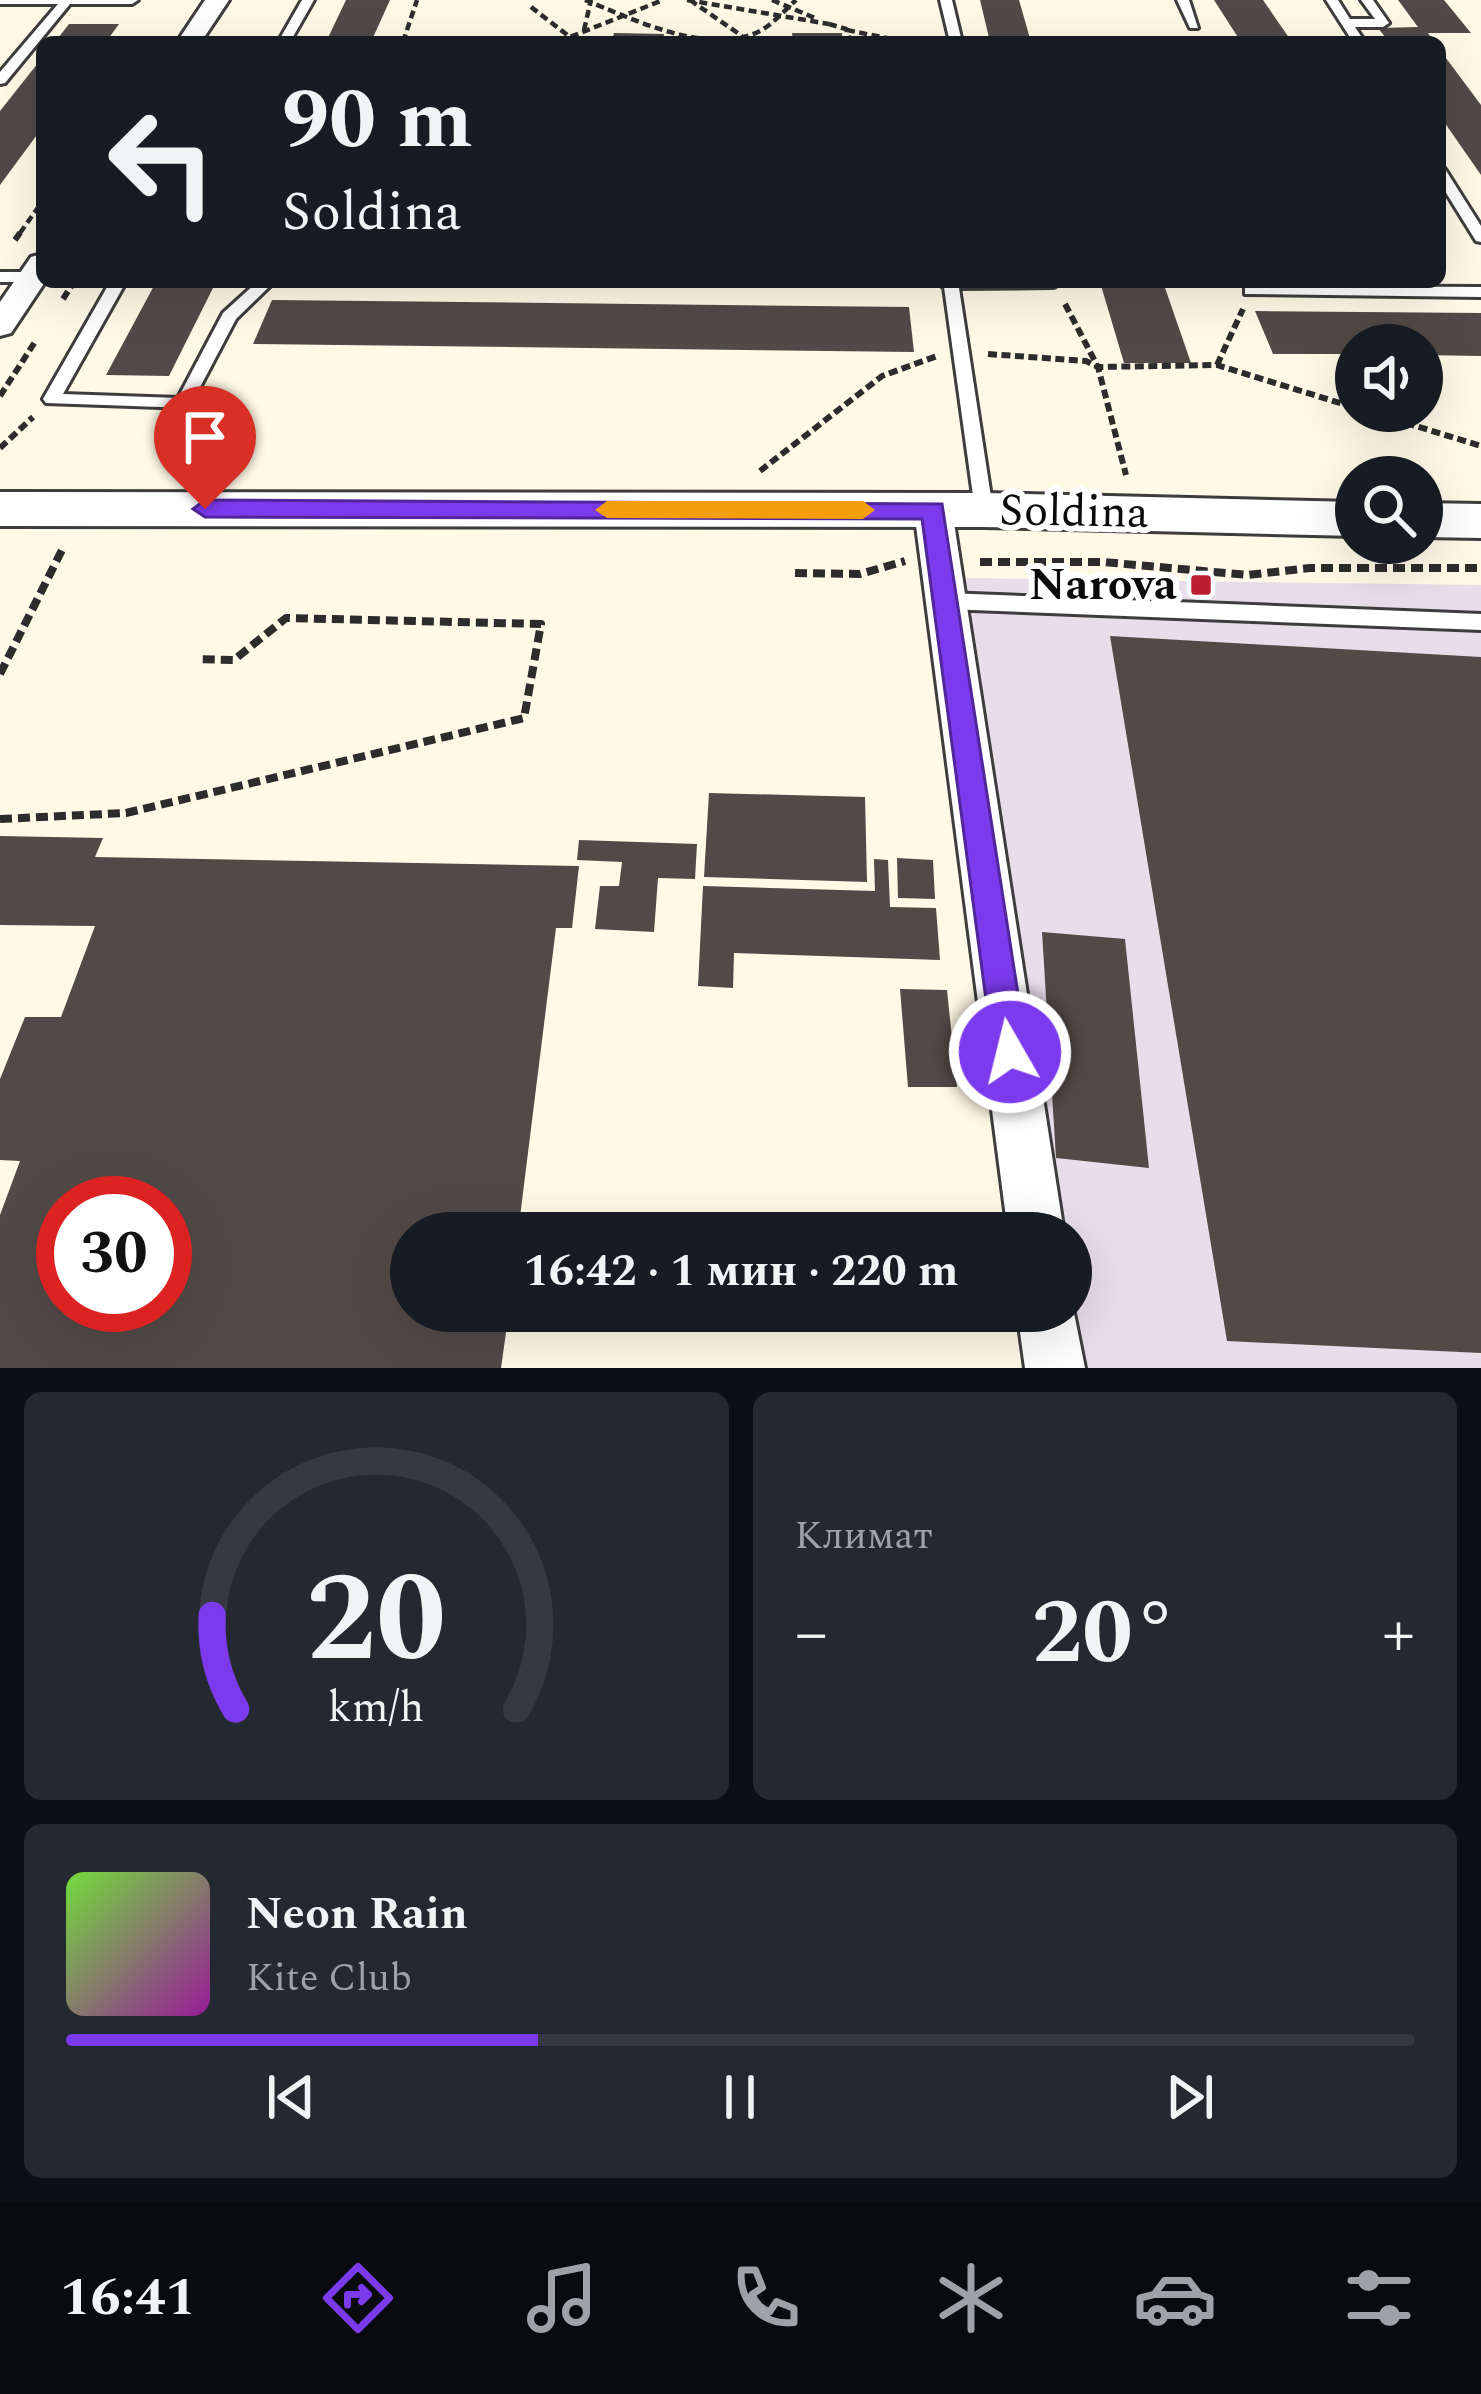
<!DOCTYPE html>
<html lang="ru">
<head>
<meta charset="utf-8">
<style>
	body { margin:0; font-family:Spectral,serif; background:#242831; color:#f1f3f6; height:100vh; display:flex; flex-direction:column; font-size:45px; white-space:nowrap }
	* { box-sizing:border-box; margin:0 }
	p { font-size:39px; color:#9ea1a6 }
	.icon { flex:none; width:66px; height:66px; fill:none; stroke:currentColor; stroke-width:2; stroke-linecap:round; stroke-linejoin:round }
	.map { position:relative; height:1368px; overflow:hidden }
	.details { display:flex; flex-direction:column; gap:24px; padding:24px; background:#0d0f14; flex:1 }
	.details>* { flex:none }
	.top-card { position:absolute; left:36px; top:36px; width:1410px; height:252px; border-radius:18px; box-shadow:0 12px 48px #0002; background:#171b24; color:#f1f3f6; overflow:hidden }
	.tools { position:absolute; left:1335px; top:324px; display:grid; gap:24px }
	.tools a { display:grid; place-items:center; width:108px; height:108px; border-radius:50%; background:#171b24; box-shadow:0 12px 48px #0002; font-size:60px }
	.speed { position:absolute; left:36px; top:1176px; display:flex; gap:24px; font-size:60px; font-weight:700; text-align:center }
	.speed>* { display:grid; place-content:center; width:156px; height:156px; border-radius:50%; background:#171b24; box-shadow:0 12px 48px #0002; line-height:1 }
	.speed .limit { border:18px solid #d22; background:#fff; color:#111 }
	.pin { position:absolute; display:grid; place-items:center; width:102px; height:102px; color:#fff; margin:-123px -51px; border-radius:50% 50% 50% 0; rotate:-45deg; box-shadow:0 0 12px #0007 }
	.pin .icon { rotate:45deg }
	.me { position:absolute; width:132px; margin:-66px; rotate:352deg; stroke-linejoin:round; filter:drop-shadow(0 0 9px #0008) }
	.turn { display:flex; align-items:center; gap:42px; height:252px; padding:0 48px; font-size:54px }
	.turn .icon { width:156px; height:156px; stroke-width:2.5 }
	.turn b { display:block; font-size:84px; line-height:102px }
	.big { font-size:90px; font-weight:700; line-height:1.1 }
	.details .tile { flex:1; display:flex; flex-direction:column; justify-content:center; gap:18px; min-width:0; padding:0 42px; border-radius:18px; background:#242831 }
	.details .dial { align-items:center; gap:0 }
	.dial svg { height:312px; overflow:visible; fill:none; stroke:#363941; stroke-width:7; stroke-linecap:round; text-anchor:middle }
	.dial text { fill:#f1f3f6; stroke:none }
	.song { display:flex; align-items:center; gap:36px }
	.cover { width:144px; height:144px; border-radius:18px; background:linear-gradient(135deg,hsl(100 70% 55%),hsl(300 70% 35%)) }
	.played { height:12px; border-radius:6px; background:linear-gradient(90deg,#7c3aed 35%,#363941 35%) }
	.keys { display:flex; justify-content:space-around; direction:ltr }
	.heat { display:flex; justify-content:space-between; align-items:center; font-size:66px; direction:ltr }
	.details .tiles { flex:1; display:grid; gap:24px; grid-template-columns:1fr 1fr }
	.tile:last-child { grid-column:span 2 }
	.trip { position:absolute; left:390px; top:1212px; width:702px; height:120px; border-radius:60px; background:#171b24; box-shadow:0 12px 48px #0002; font-weight:700; line-height:120px; text-align:center }
	.tab-bar { display:flex; height:192px; justify-content:space-around; align-items:center; background:#090b0e; color:#9ea1a6 }
	.tab-bar .icon { width:84px; height:84px }
	.tab-bar .on { color:#7c3aed }
	.tab-bar b { font-size:54px; color:#f1f3f6 }
	.map>svg:first-child { display:block }
</style>
</head>
<body>
<div class="map">
<svg width="1481" height="1368" viewBox="0 0 1481 1368">
	<rect width="100%" height="100%" fill="#fff9e6"/>
	<!-- industrial -->
	<polygon fill="#e8ddea" points="966,578 1481,585 1481,1368 1083,1368 1071,1288 1071,1233 1063,1233"/>
	<!-- building -->
	<g fill="#524a46" fill-rule="evenodd">
		<polygon points="346,0 390,0 371,42 326,42"/>
		<polygon points="980,0 1019,0 1031,42 990,42"/>
		<polygon points="1214,0 1263,0 1292,42 1241,42"/>
		<polygon points="1398,0 1444,0 1471,33 1428,33 1434,42 1389,42 1378,28 1418,27"/>
		<polygon points="69,24 119,24 106,42 55,42"/>
		<polygon points="614,33 664,34 663,42 612,42"/>
		<polygon points="792,33 842,33 843,42 793,42"/>
		<polygon points="1440,50 1481,105 1481,175 1440,116"/>
		<polygon points="42,58 42,128 0,185 0,111"/>
		<polygon points="156,282 216,282 169,376 106,375"/>
		<polygon points="1100,282 1163,282 1191,363 1124,363"/>
		<polygon points="272,300 909,307 914,352 253,344"/>
		<polygon points="1255,311 1481,313 1481,356 1422,355 1422,345 1356,345 1356,354 1273,354"/>
		<polygon points="1110,636 1481,657 1481,1353 1227,1341"/>
		<polygon points="709,793 865,797 867,882 704,877"/>
		<path d="M0 836 103 838 95 857 579 866 572 928H556L518 1233H411V1311H509L501 1368H0V1215L20 1161 0 1160V1079L25 1017H61L95 926 0 925ZM63 1203H165V1305H63Z"/>
		<polygon points="579,840 697,844 695,879 658,878 654,932 595,929 600,886 619,886 622,862 577,860"/>
		<polygon points="897,858 933,860 935,899 898,898"/>
		<polygon points="874,859 888,860 890,907 936,908 940,960 734,953 733,988 698,986 703,886 875,891"/>
		<polygon points="1042,932 1125,939 1149,1168 1056,1158"/>
		<polygon points="900,989 947,990 957,1087 908,1087"/>
	</g>
	<g fill="none" stroke-linecap="round" stroke-linejoin="round">
		<defs>
			<g id="service">
				<polygon points="0,0 138,0 132,4 70,4 5,83 0,84 0,72 58,4 0,4"/>
				<polygon points="302,0 314,0 290,42 278,42"/>
				<polygon points="940,0 952,0 962,42 950,42"/>
				<polygon points="1177,0 1189,0 1198,28 1190,28"/>
				<polygon points="1326,0 1338,0 1350,19 1375,19 1361,0 1373,0 1389,23 1383,27 1355,27 1365,42 1353,42"/>
				<polygon points="1440,168 1445,169 1481,226 1481,242 1476,241 1440,183"/>
				<polygon points="0,272 33,272 41,277 33,282 0,282"/>
				<polygon points="110,282 126,282 63,394 178,398 223,313 257,282 274,282 236,319 189,408 46,403 43,399"/>
				<polygon points="934,282 1062,282 1054,287 959,288 993,510 984,517 975,510 944,287"/>
				<polygon points="1251,286 1481,287 1481,297 1245,294 1245,288"/>
				<polygon points="946,593 1481,614 1481,630 946,609 936,601"/>
			</g>
			<g id="minor">
				<polygon points="205,0 229,0 201,42 177,42"/>
				<polygon points="42,254 45,282 11,333 0,336 0,302 31,257"/>
				<polygon points="933,497 946,501 952,510 1064,1233 1008,1233 914,510 920,501"/>
				<polygon points="1071,1298 1085,1368 1025,1368 1017,1311 1071,1311"/>
			</g>
			<g id="tertiary">
				<polygon points="0,492 984,493 1356,502 1356,536 984,527 0,526"/>
				<polygon points="1422,503 1481,504 1481,538 1422,537"/>
			</g>
		</defs>
		<!-- service casing -->
		<use href="#service" stroke="#3d3d3d" stroke-width="6"/>
		<!-- minor casing -->
		<use href="#minor" stroke="#3d3d3d" stroke-width="6"/>
		<!-- tertiary casing -->
		<use href="#tertiary" stroke="#3d3d3d" stroke-width="6"/>
		<!-- path-far2 -->
		<g stroke="#2c2c2c" stroke-width="4.5" stroke-dasharray="8 4.5" stroke-linecap="butt">
			<path d="M585 0C633 19 708 57 760 31 773 24 785 10 796 0"/>
			<polyline points="687,0 829,24"/>
			<polyline points="690,0 742,36"/>
			<polyline points="772,0 815,18"/>
			<polyline points="531,7 570,37 663,0"/>
			<polyline points="829,24 846,29 851,42"/>
			<polyline points="584,30 591,0"/>
			<polyline points="847,30 906,42"/>
			<polyline points="403,42 417,0"/>
			<polyline points="20,233 42,202"/>
		</g>
		<!-- path-far1 -->
		<g stroke="#2c2c2c" stroke-width="6" stroke-dasharray="9 4.5" stroke-linecap="butt">
			<polyline points="15,240 22,230"/>
			<polyline points="63,299 74,282"/>
			<polyline points="1065,304 1098,367 1126,475"/>
			<polyline points="988,354 1086,361 1098,367 1217,365 1356,408"/>
			<polyline points="1217,365 1243,309"/>
			<polyline points="0,396 35,342"/>
			<polyline points="1367,411 1481,446"/>
			<polyline points="0,448 33,417"/>
			<polyline points="760,471 882,376 937,356"/>
		</g>
		<!-- path -->
		<g stroke="#2c2c2c" stroke-width="8" stroke-dasharray="12 6" stroke-linecap="butt">
			<polyline points="980,562 1103,562 1248,575 1310,568 1481,568"/>
			<polyline points="795,573 860,574 905,561"/>
			<polyline points="0,674 64,546"/>
			<polyline points="0,819 126,813 524,718 541,624 286,618 234,660 197,659"/>
		</g>
		<!-- service -->
		<use href="#service" fill="#fff" fill-rule="evenodd"/>
		<!-- minor -->
		<use href="#minor" fill="#fff" fill-rule="evenodd"/>
		<!-- tertiary -->
		<use href="#tertiary" fill="#fff" fill-rule="evenodd"/>
	</g>
	<!-- route -->
	<polygon fill="#7c3aed" stroke="#51269a" stroke-width="3" points="205,500 942,504 1027,1052 1022,1064 1010,1069 998,1064 993,1052 922,519 205,517 193,509"/>
	<!-- slow -->
	<polygon fill="#f59e0b" points="607,501 863,501 875,510 863,519 607,518 595,510"/>
	<!-- markers -->
	<rect fill="#bc1f2f" stroke="#fff" stroke-width="4.5" x="1189" y="573" width="24" height="24" rx="6"/>
	<g text-anchor="middle" dominant-baseline="central" stroke-width="12" stroke-linejoin="round" paint-order="stroke">
		<!-- street labels -->
		<g font-size="45" fill="#0a0a0a" stroke="#fff">
			<text transform="translate(1074 512) rotate(1)">Soldina</text>
		</g>
		<!-- poi labels -->
		<g font-size="45" font-weight="bold" fill="#0a0a0a" stroke="#fff" text-anchor="end">
			<text x="1177" y="585">Narova</text>
		</g>
	</g>
</svg>
<div class="tools">
<a><svg class="icon" aria-label="sound" viewBox="0 0 24 24"><path d="M4 9h4l5-4v14l-5-4H4zM17 9q2 3 0 6"/></svg></a>
<a><svg class="icon" aria-label="search" viewBox="0 0 24 24"><circle cx="10" cy="10" r="6"/><path d="M15 15l6 6"/></svg></a>
</div>
<div class="speed"><div class="limit">30</div></div>
<div class="pin" style="left:205px;top:509px;background:#d93025"><svg class="icon" aria-label="arrive" viewBox="0 0 24 24"><path d="M6 21V4h12l-3 4 3 4H6"/></svg></div>
<svg class="me" style="left:1010px;top:1052px" viewBox="-20 -20 40 40"><circle r="17" fill="#7c3aed" stroke="#fff" stroke-width="3"/><path d="M0-11L8 9 0 5-8 9z" fill="#fff"/></svg>
<div class="trip">16:42 · 1 мин · 220 m</div>
<div class="top-card">
<div class="turn"><svg class="icon" aria-label="left" viewBox="0 0 24 24"><path d="M17 20v-9H6M10 6l-5 5 5 5"/></svg><div><b>90 m</b>Soldina</div></div>
</div>
</div>
<section class="details">
<div class="tiles">
<div class="tile dial"><svg viewBox="0 0 100 80">
<path d="M14 69A42 42 0 1 1 86 69"/>
<path d="M14 69A42 42 0 0 1 8 45" stroke="#7c3aed"/>
<text x="50" y="56" font-size="32" font-weight="700">20</text>
<text x="50" y="72" font-size="11">km/h</text>
</svg></div>
<div class="tile"><p>Климат</p>
<div class="heat"><a>−</a><b class="big">20°</b><a>+</a></div>
</div>
<div class="tile">
<div class="song"><i class="cover"></i><div><b>Neon Rain</b><p>Kite Club</p></div></div>
<div class="played"></div>
<div class="keys"><svg class="icon" aria-label="previous" viewBox="0 0 24 24"><path d="M18 5L8 12l10 7zM5 5v14"/></svg><svg class="icon" aria-label="pause" viewBox="0 0 24 24"><path d="M8 5v14M16 5v14"/></svg><svg class="icon" aria-label="next" viewBox="0 0 24 24"><path d="M6 5l10 7-10 7zM19 5v14"/></svg></div>
</div>
</div>
</section>
<nav class="tab-bar">
<b>16:41</b>
<svg class="icon on" aria-label="directions" viewBox="0 0 24 24"><path d="M12 3l9 9-9 9-9-9zM9 14v-3h6M13 9l2 2-2 2"/></svg>
<svg class="icon" aria-label="music" viewBox="0 0 24 24"><path d="M9 18V5l10-2v13"/><circle cx="6" cy="18" r="3"/><circle cx="16" cy="16" r="3"/></svg>
<svg class="icon" aria-label="phone" viewBox="0 0 24 24"><path d="M5 4h4l2 5-3 2q2 4 5 5l2-3 5 2v4C11 20 4 13 5 4z"/></svg>
<svg class="icon" aria-label="climate" viewBox="0 0 24 24"><path d="M12 3v18M4 7l16 10M4 17L20 7"/></svg>
<svg class="icon" aria-label="car" viewBox="0 0 24 24"><path d="M5 17H2v-5l4-1 3-4h7l3 4 3 1v5h-3M9 17h6M6 11h13"/><circle cx="7" cy="17" r="2"/><circle cx="17" cy="17" r="2"/></svg>
<svg class="icon" aria-label="filters" viewBox="0 0 24 24"><path d="M4 7h16M4 17h16"/><circle cx="9" cy="7" r="2"/><circle cx="15" cy="17" r="2"/></svg>
</nav>
</body>
</html>
